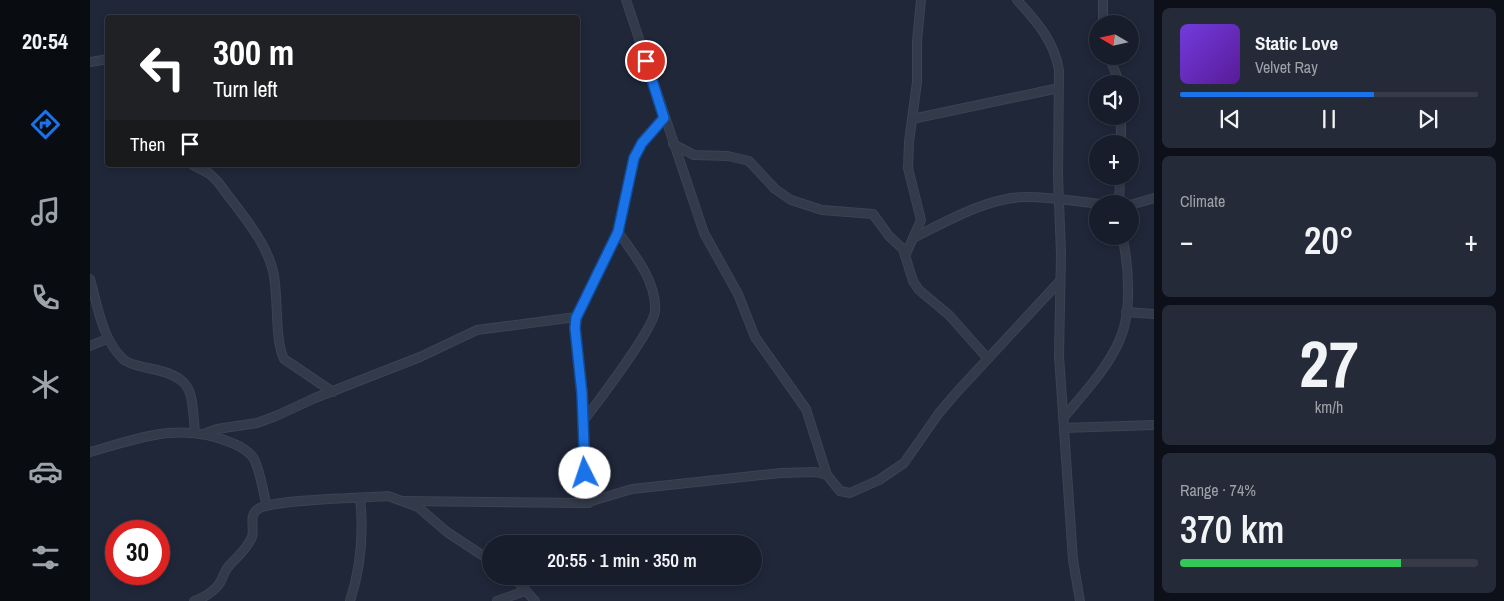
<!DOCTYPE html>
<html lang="en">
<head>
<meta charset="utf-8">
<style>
	body { margin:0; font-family:"Archivo Narrow",sans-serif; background:#242a37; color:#f1f3f6; height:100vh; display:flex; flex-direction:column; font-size:19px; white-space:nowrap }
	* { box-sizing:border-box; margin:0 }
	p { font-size:16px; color:#9ea2a9 }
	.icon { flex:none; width:28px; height:28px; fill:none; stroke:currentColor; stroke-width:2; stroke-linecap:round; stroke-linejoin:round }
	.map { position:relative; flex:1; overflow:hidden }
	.side { display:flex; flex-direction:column; gap:8px; padding:8px; background:#0d1018; width:350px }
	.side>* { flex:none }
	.top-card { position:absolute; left:15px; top:15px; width:475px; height:152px; border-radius:5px; box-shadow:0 2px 8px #0003,0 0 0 1px #363b47; background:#202124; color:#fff; overflow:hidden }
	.needle { width:32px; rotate:279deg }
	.controls { position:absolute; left:999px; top:15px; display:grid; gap:10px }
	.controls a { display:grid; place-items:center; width:50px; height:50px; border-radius:50%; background:#171d2b; box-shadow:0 2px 8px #0003,0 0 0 1px #363b47; font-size:25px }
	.speed { position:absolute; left:15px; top:520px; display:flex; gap:10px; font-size:25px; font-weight:700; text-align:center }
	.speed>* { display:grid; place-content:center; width:65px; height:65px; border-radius:50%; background:#171d2b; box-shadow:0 2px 8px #0003,0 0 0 1px #363b47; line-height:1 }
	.speed .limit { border:8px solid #d22; background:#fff; color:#111 }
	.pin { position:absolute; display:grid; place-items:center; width:42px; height:42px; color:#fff; margin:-21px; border:2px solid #fff; border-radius:50%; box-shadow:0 1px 5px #0007 }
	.me { position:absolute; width:55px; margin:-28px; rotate:356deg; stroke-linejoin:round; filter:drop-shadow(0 0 4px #0008) }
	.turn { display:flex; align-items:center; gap:18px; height:105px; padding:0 25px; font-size:22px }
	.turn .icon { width:65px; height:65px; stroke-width:2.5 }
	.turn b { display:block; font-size:35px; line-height:42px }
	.then { display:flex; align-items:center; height:48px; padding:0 25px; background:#0003; gap:10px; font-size:19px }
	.big { font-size:38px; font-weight:600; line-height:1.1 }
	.side .widget { flex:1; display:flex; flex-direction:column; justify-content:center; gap:8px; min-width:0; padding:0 18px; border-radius:8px; background:#242a37 }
	.side .dial { align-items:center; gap:0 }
	.dial b { font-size:65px; line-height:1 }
	.song { display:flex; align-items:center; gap:15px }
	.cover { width:60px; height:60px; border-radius:8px; background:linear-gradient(135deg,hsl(260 70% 55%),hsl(270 70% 35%)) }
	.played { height:5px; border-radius:2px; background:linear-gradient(90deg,#1a73e8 65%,#363b47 65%) }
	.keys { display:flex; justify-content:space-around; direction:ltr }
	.heat { display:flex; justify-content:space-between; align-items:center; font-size:28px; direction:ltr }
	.charge { height:8px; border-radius:4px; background:linear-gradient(90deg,#34c759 74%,#363b47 0) }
	.trip { position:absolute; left:392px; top:535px; width:280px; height:50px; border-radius:25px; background:#171d2b; box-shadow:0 2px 8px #0003,0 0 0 1px #363b47; font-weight:600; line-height:50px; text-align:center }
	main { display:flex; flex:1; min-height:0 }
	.dock { display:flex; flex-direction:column; width:90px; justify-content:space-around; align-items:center; background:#090c11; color:#9ea2a9 }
	.dock .icon { width:35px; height:35px }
	.dock .active { color:#1a73e8 }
	.dock b { font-size:22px; color:#f1f3f6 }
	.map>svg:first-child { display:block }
</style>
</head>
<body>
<main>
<nav class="dock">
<b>20:54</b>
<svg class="icon active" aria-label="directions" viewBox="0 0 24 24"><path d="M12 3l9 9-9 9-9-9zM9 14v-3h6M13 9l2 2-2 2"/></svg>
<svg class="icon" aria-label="music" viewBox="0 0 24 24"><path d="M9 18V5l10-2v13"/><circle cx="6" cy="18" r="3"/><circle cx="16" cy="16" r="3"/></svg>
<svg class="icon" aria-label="phone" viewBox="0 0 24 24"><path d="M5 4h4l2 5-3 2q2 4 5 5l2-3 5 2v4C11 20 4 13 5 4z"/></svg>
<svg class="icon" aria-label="climate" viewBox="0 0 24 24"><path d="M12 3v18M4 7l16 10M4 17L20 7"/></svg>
<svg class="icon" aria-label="car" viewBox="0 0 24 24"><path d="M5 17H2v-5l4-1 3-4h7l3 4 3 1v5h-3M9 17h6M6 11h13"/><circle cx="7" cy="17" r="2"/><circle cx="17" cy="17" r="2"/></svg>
<svg class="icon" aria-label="filters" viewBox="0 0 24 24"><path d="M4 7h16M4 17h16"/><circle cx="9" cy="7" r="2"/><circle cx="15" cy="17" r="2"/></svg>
</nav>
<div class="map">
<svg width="1064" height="601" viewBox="0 0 1064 601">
	<rect width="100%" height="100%" fill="#1f2739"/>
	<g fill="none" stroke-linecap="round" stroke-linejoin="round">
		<defs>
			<g id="street">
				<polyline points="536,0 614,233 648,294 665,337 716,409 737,475 750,491 760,493 789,480 814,463 849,413 867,392 970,281"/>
				<path d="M927 0C947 22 964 41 969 70L968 176 971 254 969 356 983 560 990 601"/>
				<polyline points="1013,0 1013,24"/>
				<polyline points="1019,56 1030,84"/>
				<polyline points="0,62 18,59"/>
				<polyline points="1031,116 1031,144"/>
				<polyline points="822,119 969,88"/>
				<polyline points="583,144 604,155 638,156 659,161 685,189 701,200 732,210 783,214 799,236 813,249 823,281 829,290 859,315 898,359"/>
				<path d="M103 165 120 174 128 182C147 209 175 238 183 271 189 296 184 338 194 359L243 392"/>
				<polyline points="1029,204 1030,176"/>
				<polyline points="1040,205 1064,198"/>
				<path d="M825 237C857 221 899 197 936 197 960 197 985 201 1009 204"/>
				<polyline points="816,254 831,220 818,168 819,142 827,82 827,41 831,0"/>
				<path d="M0 279C8 307 12 339 33 359 40 365 50 366 58 368 105 377 101 391 105 432"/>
				<polyline points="1036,312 1064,314"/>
				<polyline points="0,346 17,339"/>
				<path d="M974 417C993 394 1018 368 1030 339 1042 312 1039 265 1032 236"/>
				<path d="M494 420C507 403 564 328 565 311 567 282 544 254 528 232"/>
				<polyline points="974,428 1064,425"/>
				<polyline points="114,434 127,429 167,423 186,416 225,398 330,357 387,330 486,317"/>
				<path d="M0 452C50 438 91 421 142 443 150 446 162 453 165 461 171 475 173 492 177 506"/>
				<polyline points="314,501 495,503 542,489 691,473 725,472 737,475"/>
				<polyline points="499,503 494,458 493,394 485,328 486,318 528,232 544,158 552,143 574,118"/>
				<polyline points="423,576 445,601"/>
				<path d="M104 601C114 598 126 590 131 581 133 576 135 571 138 567 147 556 156 551 162 537 165 528 158 515 168 509 182 499 275 498 298 496L328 507 357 532 401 561"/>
				<path d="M260 601C271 567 274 534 270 498"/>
				<polyline points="407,601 435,591"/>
			</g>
		</defs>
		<!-- street casing -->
		<use href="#street" stroke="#3c4353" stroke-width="10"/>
		<!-- street -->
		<use href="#street" stroke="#333a49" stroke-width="8"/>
	</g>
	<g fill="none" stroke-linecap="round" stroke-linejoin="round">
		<defs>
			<polyline id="route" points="495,473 492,394 485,328 486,318 528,232 544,158 552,143 574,118 556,61"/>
		</defs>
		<!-- route casing -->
		<use href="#route" stroke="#114b97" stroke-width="12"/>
		<!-- route -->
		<use href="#route" stroke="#1a73e8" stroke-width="9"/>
	</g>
</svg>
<div class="controls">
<a><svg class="needle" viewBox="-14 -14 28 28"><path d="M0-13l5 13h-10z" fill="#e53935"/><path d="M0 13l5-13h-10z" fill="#9ea2a9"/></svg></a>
<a><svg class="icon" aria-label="sound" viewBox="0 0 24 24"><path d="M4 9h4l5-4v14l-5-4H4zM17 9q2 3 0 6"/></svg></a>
<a>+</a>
<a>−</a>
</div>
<div class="speed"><div class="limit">30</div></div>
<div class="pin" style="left:556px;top:61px;background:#d93025"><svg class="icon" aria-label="arrive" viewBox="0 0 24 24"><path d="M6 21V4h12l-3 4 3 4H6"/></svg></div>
<svg class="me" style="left:495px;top:473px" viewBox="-20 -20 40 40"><circle r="19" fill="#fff"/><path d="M0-13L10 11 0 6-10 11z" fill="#1a73e8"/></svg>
<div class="trip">20:55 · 1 min · 350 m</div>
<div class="top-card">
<div class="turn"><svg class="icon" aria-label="left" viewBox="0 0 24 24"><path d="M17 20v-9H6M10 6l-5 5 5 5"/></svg><div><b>300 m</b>Turn left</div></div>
<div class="then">Then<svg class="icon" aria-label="arrive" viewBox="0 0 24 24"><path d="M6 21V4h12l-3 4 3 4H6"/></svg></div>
</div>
</div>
<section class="side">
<div class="widget">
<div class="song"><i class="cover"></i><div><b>Static Love</b><p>Velvet Ray</p></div></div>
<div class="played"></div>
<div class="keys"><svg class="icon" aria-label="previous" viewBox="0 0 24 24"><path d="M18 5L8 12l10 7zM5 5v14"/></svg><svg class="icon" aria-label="pause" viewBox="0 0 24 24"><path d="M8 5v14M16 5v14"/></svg><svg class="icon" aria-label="next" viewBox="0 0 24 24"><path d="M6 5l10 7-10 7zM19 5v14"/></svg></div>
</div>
<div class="widget"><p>Climate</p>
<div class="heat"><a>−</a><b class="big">20°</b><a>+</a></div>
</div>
<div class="widget dial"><b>27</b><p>km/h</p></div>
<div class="widget"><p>Range · 74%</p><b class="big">370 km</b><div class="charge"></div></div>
</section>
</main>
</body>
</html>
